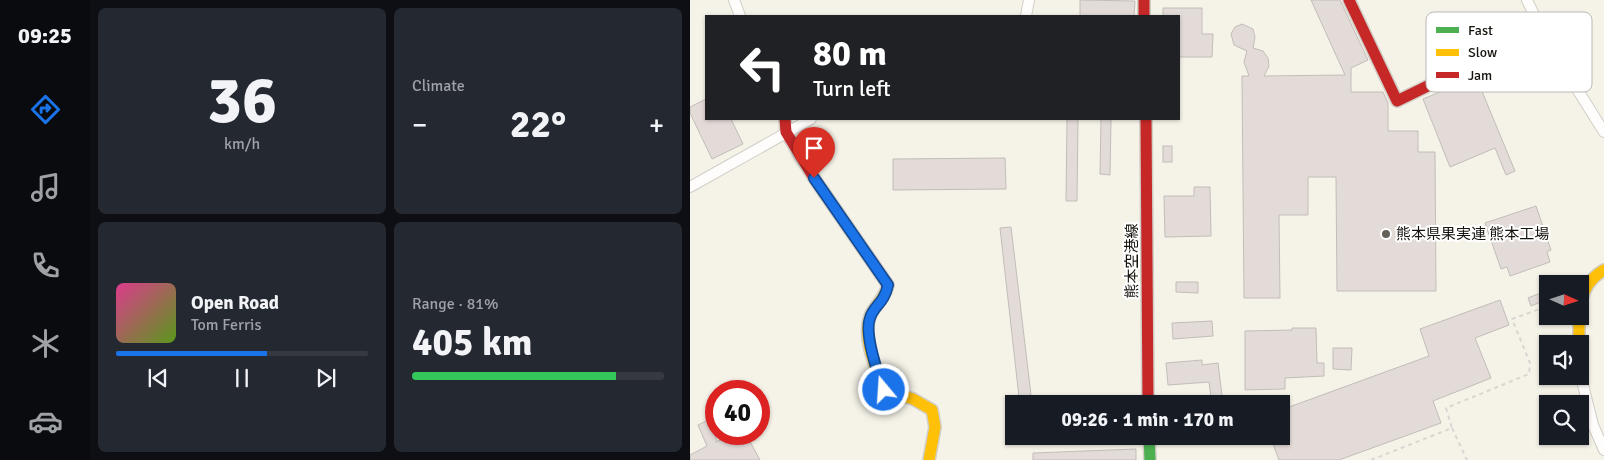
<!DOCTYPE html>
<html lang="en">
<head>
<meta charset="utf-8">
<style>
	body { margin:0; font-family:Signika,"Noto Sans JP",sans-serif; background:#242831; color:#f1f3f6; height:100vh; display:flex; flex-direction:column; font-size:19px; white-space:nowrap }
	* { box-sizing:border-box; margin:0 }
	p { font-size:16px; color:#9ea1a6 }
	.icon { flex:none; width:28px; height:28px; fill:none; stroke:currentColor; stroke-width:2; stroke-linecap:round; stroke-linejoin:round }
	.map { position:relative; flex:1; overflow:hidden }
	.drawer { display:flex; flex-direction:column; gap:8px; padding:8px; background:#0d0f14; width:600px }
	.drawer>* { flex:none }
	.top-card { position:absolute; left:15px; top:15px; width:475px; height:105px; border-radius:0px; box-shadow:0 1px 4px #0004; background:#202124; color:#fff; overflow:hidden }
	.needle { width:32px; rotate:93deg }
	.fabs { position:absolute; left:849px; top:275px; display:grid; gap:10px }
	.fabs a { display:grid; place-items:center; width:50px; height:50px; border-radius:0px; background:#171b24; box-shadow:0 1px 4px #0004; font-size:25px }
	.speed { position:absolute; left:15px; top:380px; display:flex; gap:10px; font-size:25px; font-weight:700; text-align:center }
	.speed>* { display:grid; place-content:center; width:65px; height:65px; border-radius:50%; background:#171b24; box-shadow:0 1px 4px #0004; line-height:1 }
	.speed .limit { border:8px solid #d22; background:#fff; color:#111 }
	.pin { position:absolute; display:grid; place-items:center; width:42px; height:42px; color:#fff; margin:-51px -21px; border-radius:50% 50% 50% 0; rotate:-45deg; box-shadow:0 0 5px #0007 }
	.pin .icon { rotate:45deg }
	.me { position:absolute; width:55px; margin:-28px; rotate:342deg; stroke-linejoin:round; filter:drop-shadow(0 0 4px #0008) }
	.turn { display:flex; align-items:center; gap:18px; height:105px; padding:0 25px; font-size:22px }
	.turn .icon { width:65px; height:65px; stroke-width:2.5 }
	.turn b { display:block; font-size:35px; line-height:42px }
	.big { font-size:38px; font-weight:700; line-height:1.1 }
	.drawer .widget { flex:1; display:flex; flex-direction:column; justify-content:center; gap:8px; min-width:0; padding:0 18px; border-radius:8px; background:#242831 }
	.drawer .dial { align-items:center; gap:0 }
	.dial b { font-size:65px; line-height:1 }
	.song { display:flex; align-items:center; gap:15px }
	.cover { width:60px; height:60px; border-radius:8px; background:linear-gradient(135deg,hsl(330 70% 55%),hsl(90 70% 35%)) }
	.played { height:5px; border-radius:2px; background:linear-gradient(90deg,#1a73e8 60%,#363941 60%) }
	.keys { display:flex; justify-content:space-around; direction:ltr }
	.heat { display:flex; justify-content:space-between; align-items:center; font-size:28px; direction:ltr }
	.charge { height:8px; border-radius:4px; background:linear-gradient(90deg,#34c759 81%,#363941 0) }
	.drawer .tiles { flex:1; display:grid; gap:8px; grid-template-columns:repeat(2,1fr) }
	.trip { position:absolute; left:315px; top:395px; width:285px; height:50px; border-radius:0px; background:#171b24; box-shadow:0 1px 4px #0004; font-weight:700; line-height:50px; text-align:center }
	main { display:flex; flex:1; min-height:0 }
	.tab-bar { display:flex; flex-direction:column; width:90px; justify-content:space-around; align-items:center; background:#090b0e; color:#9ea1a6 }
	.tab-bar .icon { width:35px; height:35px }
	.tab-bar .selected { color:#1a73e8 }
	.tab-bar b { font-size:22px; color:#f1f3f6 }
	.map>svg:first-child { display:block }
</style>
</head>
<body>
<main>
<nav class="tab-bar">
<b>09:25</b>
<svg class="icon selected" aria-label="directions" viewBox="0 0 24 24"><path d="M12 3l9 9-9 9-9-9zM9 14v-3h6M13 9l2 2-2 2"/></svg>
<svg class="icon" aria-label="music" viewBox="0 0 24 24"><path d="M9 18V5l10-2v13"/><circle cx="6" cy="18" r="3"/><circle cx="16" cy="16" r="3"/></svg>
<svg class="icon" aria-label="phone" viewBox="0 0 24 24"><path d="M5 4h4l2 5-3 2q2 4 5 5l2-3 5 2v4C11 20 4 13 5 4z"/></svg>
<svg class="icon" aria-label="climate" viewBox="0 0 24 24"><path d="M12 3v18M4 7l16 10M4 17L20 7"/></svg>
<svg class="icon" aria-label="car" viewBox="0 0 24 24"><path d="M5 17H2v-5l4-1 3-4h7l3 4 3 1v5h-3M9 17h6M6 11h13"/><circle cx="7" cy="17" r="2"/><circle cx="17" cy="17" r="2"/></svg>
</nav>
<section class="drawer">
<div class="tiles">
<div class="widget dial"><b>36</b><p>km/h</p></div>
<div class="widget"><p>Climate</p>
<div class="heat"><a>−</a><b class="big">22°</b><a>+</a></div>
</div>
<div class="widget">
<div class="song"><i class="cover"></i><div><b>Open Road</b><p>Tom Ferris</p></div></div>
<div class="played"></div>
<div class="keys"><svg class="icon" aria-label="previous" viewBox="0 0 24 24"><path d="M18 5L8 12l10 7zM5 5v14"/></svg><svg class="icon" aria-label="pause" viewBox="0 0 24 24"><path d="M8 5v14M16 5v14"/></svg><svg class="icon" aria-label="next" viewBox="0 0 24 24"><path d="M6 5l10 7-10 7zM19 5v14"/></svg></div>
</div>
<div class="widget"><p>Range · 81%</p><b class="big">405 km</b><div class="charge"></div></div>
</div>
</section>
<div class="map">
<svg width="914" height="460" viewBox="0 0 914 460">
	<rect width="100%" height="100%" fill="#f5f2e8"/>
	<!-- building -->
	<g fill="#e3dbd8" stroke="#c2bdb9">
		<polygon points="390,0 445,1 444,16 390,16"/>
		<polygon points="621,0 650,0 678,60 661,68 661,92 693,92 698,103 698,131 728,131 728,152 745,152 746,291 647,291 646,177 618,177 618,215 589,215 590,298 554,298 552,76 559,76 554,62 557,51 544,45 541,34 545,27 552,24 563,29 565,37 563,48 573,51 578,58 579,66 574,76 655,75"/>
		<polygon points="473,8 512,8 512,34 523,34 522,57 489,57 489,16 473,16"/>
		<polygon points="786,77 825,171 816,175 805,148 760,167 733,99"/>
		<polygon points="16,99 16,119 41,119 53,144 22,159 0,113 0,107"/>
		<polygon points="377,119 388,119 387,201 376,201"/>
		<polygon points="411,119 421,119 420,175 410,174"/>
		<rect x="473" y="146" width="9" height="16"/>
		<polygon points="315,158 316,189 203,190 203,159"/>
		<polygon points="504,187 520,187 521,236 475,237 474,196 504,196"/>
		<polygon points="846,206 861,250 857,252 860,262 820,276 817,267 811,269 795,223"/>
		<polygon points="321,227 341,395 329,397 310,228"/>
		<polygon points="486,282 508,282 508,293 486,292"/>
		<polygon points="858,290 858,299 841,306 838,298"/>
		<polygon points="810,300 819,325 785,338 801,378 743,401 751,423 649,460 589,460 580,436 591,436 591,410 739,356 730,329"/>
		<polygon points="522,321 523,336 483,339 482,323"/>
		<polygon points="602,328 626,328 627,363 634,363 634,376 595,378 595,389 555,390 555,331 602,330"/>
		<polygon points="643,348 662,348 661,370 643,369"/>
		<polygon points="512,360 512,365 528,363 533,404 522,404 519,382 478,385 476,363"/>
		<polygon points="26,416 26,442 41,434 56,434 70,460 0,460 0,455 17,446 8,425"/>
		<polygon points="446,449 446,460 343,460 343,453"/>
	</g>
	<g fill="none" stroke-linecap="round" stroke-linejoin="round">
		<defs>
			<g id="street">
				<polyline points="44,0 50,16"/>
				<polyline points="837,0 855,38 914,132"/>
				<polyline points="336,16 339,0"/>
				<polyline points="0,187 121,119"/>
				<polyline points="890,373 903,425 914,450"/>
			</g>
			<polyline id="fast" points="459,436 460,460"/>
			<g id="slow">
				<path d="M197 288C194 298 186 305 181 314 171 336 186 369 194 390L223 399 242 410 245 427 239 460"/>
				<path d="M889 344C889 315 886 286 914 270"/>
			</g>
			<g id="jam">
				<polyline points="454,0 454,16"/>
				<polyline points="659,0 707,101 752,79 855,38"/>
				<polyline points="95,119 96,132 124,178 198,285 197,288"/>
				<polyline points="456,119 458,404"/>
			</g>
		</defs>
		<!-- street casing -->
		<use href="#street" stroke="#d1cec7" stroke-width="12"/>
		<!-- fast casing -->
		<use href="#fast" stroke="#d1cec7" stroke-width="14"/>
		<!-- slow casing -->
		<use href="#slow" stroke="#d1cec7" stroke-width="14"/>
		<!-- jam casing -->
		<use href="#jam" stroke="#d1cec7" stroke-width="14"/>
		<!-- path -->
		<g stroke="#d7d6d3" stroke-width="2" stroke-dasharray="4 4" stroke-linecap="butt">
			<polyline points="762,428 777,460"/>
			<polyline points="681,460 762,428 756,408 839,374 840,363 822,319 858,306"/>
		</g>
		<!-- street -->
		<use href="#street" stroke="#fefdfc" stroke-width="10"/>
		<!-- fast -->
		<use href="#fast" stroke="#4caf50" stroke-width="11"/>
		<!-- slow -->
		<use href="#slow" stroke="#ffc107" stroke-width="11"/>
		<!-- jam -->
		<use href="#jam" stroke="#c62828" stroke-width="11"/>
	</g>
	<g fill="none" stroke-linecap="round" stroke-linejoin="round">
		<defs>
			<path id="route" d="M124 178 198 285C194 304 184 305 180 318 174 334 188 374 194 390"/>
		</defs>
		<!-- route casing -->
		<use href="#route" stroke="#114b97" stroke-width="12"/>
		<!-- route -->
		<use href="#route" stroke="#1a73e8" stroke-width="9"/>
	</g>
	<!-- markers -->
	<circle fill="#63615a" stroke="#fff" stroke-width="2" cx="696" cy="234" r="5"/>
	<g text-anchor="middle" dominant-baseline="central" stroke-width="4" stroke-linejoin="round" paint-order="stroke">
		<!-- poi labels -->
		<g font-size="15" fill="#15130d" stroke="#fff" text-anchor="start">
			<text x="706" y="234">熊本県果実連 熊本工場</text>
		</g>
		<!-- street labels -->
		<g font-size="15" fill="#15130d" stroke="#fff">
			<text transform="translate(442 261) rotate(-90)">熊本空港線</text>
		</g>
	</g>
	<!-- legend -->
	<rect x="736" y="12" width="166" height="80" rx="8" fill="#fff" stroke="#b9b8b6" stroke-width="1"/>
	<rect x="746" y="27" width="23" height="6" fill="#4caf50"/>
	<rect x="746" y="49" width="23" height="7" fill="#ffc107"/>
	<rect x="746" y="72" width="23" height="6" fill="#c62828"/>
	<g font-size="14" fill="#15130d">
		<text x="778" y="35">Fast</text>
		<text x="778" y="57">Slow</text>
		<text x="778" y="80">Jam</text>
	</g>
</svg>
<div class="fabs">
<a><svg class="needle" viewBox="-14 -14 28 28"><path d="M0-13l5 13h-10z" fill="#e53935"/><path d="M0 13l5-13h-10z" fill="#9ea1a6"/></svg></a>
<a><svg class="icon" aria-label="sound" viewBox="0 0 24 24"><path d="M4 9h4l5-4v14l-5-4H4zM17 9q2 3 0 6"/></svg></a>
<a><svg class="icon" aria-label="search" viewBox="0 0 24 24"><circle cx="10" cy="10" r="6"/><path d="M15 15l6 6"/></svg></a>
</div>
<div class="speed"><div class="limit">40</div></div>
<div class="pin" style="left:124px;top:178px;background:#d93025"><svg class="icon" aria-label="arrive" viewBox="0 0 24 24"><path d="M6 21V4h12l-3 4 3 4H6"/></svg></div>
<svg class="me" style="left:194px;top:390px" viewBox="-20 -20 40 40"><circle r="17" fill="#1a73e8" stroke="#fff" stroke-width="3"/><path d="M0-11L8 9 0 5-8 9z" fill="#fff"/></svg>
<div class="trip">09:26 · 1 min · 170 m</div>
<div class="top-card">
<div class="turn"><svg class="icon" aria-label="left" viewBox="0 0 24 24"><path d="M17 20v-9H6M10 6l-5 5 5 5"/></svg><div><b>80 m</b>Turn left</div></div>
</div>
</div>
</main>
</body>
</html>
